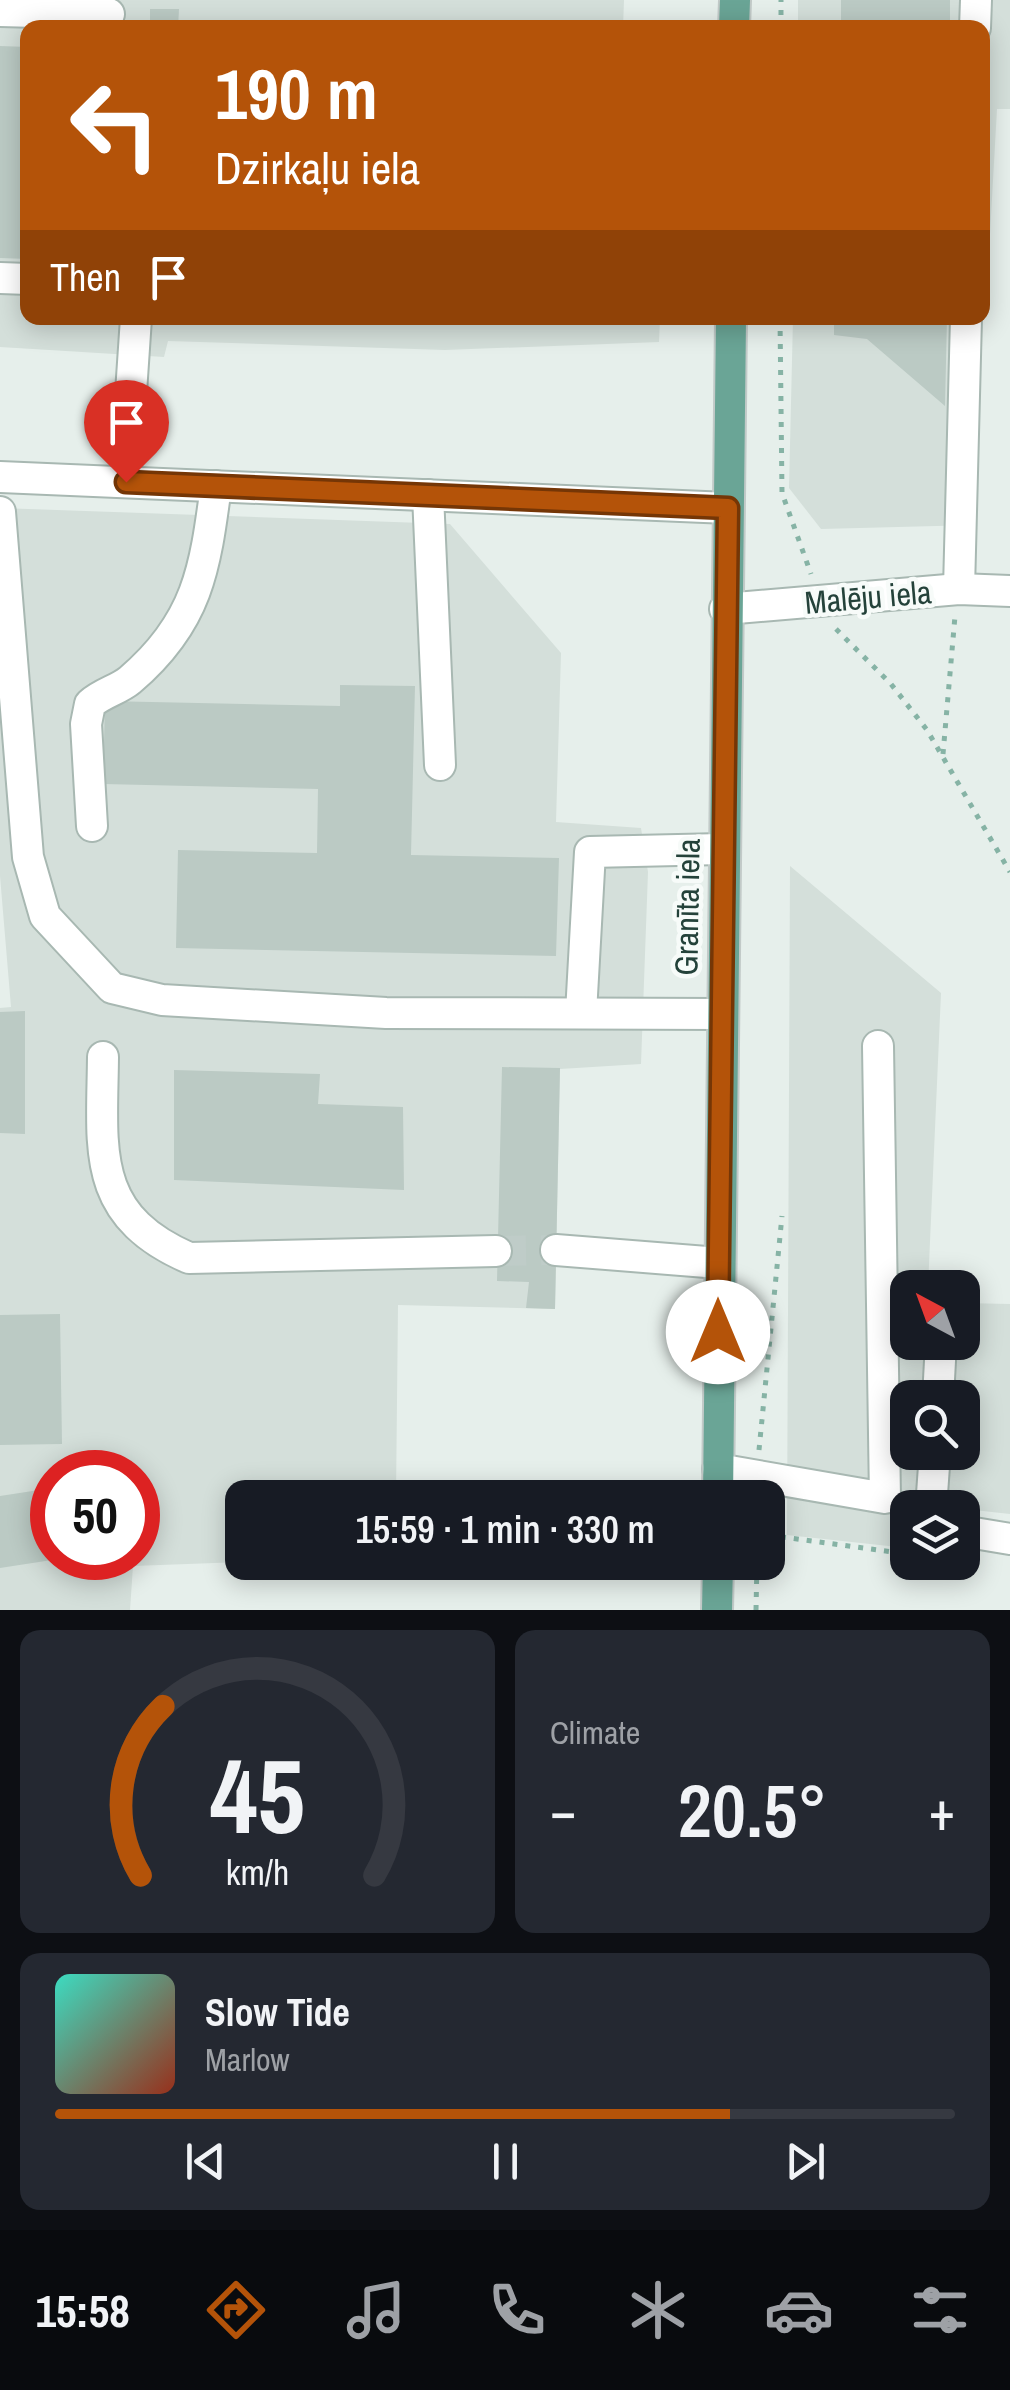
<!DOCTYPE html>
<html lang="en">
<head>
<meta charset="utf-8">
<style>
	body { margin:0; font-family:"Archivo Narrow",sans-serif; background:#242831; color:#f1f3f6; height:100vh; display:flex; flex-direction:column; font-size:38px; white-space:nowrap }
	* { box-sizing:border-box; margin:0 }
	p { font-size:32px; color:#9ea1a6 }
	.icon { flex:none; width:55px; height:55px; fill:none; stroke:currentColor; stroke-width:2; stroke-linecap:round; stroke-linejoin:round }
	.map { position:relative; height:1610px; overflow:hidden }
	.panel { display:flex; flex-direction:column; gap:20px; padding:20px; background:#0d0f14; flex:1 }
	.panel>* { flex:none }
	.top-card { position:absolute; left:20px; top:20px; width:970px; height:305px; border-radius:20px; box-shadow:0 5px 25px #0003; background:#b45309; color:#fff; overflow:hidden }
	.needle { width:65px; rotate:319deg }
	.tools { position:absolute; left:890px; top:1270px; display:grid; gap:20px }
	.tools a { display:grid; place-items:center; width:90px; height:90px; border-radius:20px; background:#171b24; box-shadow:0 5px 25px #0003; font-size:50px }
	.speed { position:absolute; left:30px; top:1450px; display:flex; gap:20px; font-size:50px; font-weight:700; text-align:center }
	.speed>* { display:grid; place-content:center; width:130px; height:130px; border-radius:50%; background:#171b24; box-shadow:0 5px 25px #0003; line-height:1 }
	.speed .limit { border:15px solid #d22; background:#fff; color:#111 }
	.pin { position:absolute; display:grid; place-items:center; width:85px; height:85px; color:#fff; margin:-102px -42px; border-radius:50% 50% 50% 0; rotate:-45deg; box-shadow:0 0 10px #0007 }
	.pin .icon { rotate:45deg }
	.me { position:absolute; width:110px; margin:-55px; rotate:0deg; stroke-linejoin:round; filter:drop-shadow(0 0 8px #0008) }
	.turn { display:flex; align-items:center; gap:35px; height:210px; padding:0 30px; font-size:45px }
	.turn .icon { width:130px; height:130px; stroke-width:2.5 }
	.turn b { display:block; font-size:70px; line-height:85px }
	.then { display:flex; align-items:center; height:95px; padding:0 30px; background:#0003; gap:20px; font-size:38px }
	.big { font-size:75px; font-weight:600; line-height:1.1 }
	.panel .card { flex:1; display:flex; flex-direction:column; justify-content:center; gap:15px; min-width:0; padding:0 35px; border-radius:20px; background:#242831 }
	.panel .dial { align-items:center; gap:0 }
	.dial svg { height:260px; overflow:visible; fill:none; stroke:#363941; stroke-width:7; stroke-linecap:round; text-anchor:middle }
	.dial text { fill:#f1f3f6; stroke:none }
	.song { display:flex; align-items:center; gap:30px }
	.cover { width:120px; height:120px; border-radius:15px; background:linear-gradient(135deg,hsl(170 70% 55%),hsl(10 70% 35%)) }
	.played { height:10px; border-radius:5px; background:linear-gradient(90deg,#b45309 75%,#363941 75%) }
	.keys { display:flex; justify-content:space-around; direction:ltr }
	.heat { display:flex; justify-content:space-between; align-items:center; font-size:55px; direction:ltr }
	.panel .tiles { flex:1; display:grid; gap:20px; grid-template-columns:1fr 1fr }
	.card:last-child { grid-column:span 2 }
	.trip { position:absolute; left:225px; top:1480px; width:560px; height:100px; border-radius:20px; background:#171b24; box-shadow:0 5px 25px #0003; font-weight:600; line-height:100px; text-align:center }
	.dock { display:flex; height:160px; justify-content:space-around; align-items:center; background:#090b0e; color:#9ea1a6 }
	.dock .icon { width:70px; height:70px }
	.dock .selected { color:#b45309 }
	.dock b { font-size:45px; color:#f1f3f6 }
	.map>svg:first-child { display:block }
</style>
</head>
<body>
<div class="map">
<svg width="1010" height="1610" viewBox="0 0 1010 1610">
	<rect width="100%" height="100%" fill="#e6efeb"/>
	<!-- built -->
	<g fill="#d4dfda" fill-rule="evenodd">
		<polygon points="0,0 624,0 623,28 28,28 28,318 660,318 659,342 445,350 168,341 164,357 0,347"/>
		<polygon points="798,0 1010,0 1010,109 997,109 988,270 983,270 982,28 798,28"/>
		<polygon points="793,318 977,318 975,525 821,529 789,488"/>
		<path d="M0 508 450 524 561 653 556 822 641 828 648 872 641 1064 560 1069 555 1309 398 1305 396 1497 242 1498V1562L133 1566 130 1610H0V1008L11 1007 0 876ZM52 1472H138V1558H52Z"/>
		<path d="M790 866 941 993 928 1287 908 1288V1342H962L963 1303 1010 1304V1514L919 1504 908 1508 907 1548 787 1535ZM908 1398H962V1452H908Z"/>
	</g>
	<!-- building -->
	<g fill="#bbcac4">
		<rect x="841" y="0" width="109" height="28"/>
		<polygon points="150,9 179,9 178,28 150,28"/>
		<polygon points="0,46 28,47 28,259 0,258"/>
		<polygon points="834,318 947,318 945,406 867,339 834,335"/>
		<polygon points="340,685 415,686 411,855 559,858 556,956 176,948 178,850 317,853 318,789 103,784 105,701 340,706"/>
		<polygon points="25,1011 25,1134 0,1133 0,1012"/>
		<polygon points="502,1067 560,1068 555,1309 526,1308 529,1282 497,1281"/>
		<polygon points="174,1070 320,1074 318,1104 403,1107 404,1190 174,1180"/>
		<polygon points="60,1314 62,1444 0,1445 0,1315"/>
		<polygon points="52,1488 52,1560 0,1568 0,1496"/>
	</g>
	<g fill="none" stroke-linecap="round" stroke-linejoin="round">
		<!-- minor-tunnel -->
		<polyline stroke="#bfccc8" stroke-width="30" stroke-dasharray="30 15" stroke-linecap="butt" points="496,1251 556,1250"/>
		<defs>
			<g id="minor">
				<polyline points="0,11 109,14"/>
				<polyline points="975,28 976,0"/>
				<polyline points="0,278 28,279"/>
				<polyline points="0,477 728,508"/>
				<polyline points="125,482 136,318"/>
				<polyline points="428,495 440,765"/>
				<polyline points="0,512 28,857 45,916 112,988 162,1000 386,1013 721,1014"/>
				<polyline points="959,589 966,318"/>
				<polyline points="725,609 959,589 1010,591"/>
				<path d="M92 826 86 724 90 704C102 693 118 690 130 680 198 622 205 569 216 486"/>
				<polyline points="581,1013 590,852 722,849"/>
				<path d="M103 1057C102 1150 90 1215 189 1258L496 1251"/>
				<polyline points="556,1250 719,1263"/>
				<polyline points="938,1398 941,1342"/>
				<polyline points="718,1469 885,1498 878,1046"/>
				<polyline points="931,1508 935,1452"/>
				<polyline points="962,1531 1010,1539"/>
			</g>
			<g id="major">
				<polyline points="734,28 735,0"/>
				<polyline points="718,1498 731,318"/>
				<polyline points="717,1610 718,1562"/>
			</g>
		</defs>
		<!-- minor casing -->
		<use href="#minor" stroke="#a8b8b2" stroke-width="34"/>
		<!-- major casing -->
		<use href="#major" stroke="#c2cac8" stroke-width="34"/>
		<!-- path -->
		<g stroke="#86b3a5" stroke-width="5" stroke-dasharray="5 8" stroke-linecap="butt">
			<polyline points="781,28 781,0"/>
			<polyline points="780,318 782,493 811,574"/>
			<polyline points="836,629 891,684 927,730 1010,872"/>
			<polyline points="943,754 955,616"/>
			<polyline points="759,1450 782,1216"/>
			<polyline points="768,1535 908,1554"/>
			<polyline points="756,1610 757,1562"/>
		</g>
		<!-- minor -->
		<use href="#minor" stroke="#fff" stroke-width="30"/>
		<!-- major -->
		<use href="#major" stroke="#6aa596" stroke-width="30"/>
	</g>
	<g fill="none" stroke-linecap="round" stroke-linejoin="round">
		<defs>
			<polyline id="route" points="126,482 728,508 718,1332"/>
		</defs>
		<!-- route casing -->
		<use href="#route" stroke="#753606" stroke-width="25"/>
		<!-- route -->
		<use href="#route" stroke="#b45309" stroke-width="18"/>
	</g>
	<g text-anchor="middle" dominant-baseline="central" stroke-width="9" stroke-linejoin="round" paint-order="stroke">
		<!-- street labels -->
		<g font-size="32" fill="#24423a" stroke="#f7fbf9">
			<text transform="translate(868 597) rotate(-5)">Malēju iela</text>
			<text transform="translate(687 907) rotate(-89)">Granīta iela</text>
		</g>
	</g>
</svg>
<div class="tools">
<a><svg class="needle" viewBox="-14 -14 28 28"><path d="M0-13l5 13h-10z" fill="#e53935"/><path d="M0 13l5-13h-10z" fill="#9ea1a6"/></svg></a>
<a><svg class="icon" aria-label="search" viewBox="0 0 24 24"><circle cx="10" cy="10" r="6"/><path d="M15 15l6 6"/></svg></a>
<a><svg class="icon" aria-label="layers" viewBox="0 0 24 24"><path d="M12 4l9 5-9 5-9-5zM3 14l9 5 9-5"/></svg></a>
</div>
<div class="speed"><div class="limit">50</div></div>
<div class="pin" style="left:126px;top:482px;background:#d93025"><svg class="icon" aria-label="arrive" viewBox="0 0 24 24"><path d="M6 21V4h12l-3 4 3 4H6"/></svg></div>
<svg class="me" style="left:718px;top:1332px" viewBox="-20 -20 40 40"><circle r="19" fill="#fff"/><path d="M0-13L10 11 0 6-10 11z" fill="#b45309"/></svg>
<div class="trip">15:59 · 1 min · 330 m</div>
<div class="top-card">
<div class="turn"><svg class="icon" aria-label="left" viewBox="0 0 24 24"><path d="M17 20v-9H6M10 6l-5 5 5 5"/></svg><div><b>190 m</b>Dzirkaļu iela</div></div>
<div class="then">Then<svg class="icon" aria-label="arrive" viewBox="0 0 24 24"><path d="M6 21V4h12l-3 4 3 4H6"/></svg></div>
</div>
</div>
<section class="panel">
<div class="tiles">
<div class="card dial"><svg viewBox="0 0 100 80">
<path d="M14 69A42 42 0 1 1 86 69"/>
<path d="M14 69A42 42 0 0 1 21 17" stroke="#b45309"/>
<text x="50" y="56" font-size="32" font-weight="700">45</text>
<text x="50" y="72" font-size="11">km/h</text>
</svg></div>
<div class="card"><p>Climate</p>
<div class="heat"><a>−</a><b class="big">20.5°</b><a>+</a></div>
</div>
<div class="card">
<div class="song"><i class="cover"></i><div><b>Slow Tide</b><p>Marlow</p></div></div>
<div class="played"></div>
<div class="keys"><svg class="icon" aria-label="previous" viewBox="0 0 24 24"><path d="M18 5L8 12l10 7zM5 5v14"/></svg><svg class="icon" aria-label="pause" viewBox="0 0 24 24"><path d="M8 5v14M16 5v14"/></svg><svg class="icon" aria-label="next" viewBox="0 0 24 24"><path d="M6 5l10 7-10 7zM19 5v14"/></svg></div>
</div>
</div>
</section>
<nav class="dock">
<b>15:58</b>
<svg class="icon selected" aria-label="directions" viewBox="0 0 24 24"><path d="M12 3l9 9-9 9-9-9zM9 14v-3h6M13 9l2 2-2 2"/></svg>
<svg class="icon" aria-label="music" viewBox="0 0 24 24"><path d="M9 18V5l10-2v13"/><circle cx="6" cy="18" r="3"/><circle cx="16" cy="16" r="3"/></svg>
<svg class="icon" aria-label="phone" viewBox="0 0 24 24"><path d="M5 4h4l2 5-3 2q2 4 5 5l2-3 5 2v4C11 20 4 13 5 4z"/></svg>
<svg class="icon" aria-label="climate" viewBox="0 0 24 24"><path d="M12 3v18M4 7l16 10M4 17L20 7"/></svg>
<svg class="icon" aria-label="car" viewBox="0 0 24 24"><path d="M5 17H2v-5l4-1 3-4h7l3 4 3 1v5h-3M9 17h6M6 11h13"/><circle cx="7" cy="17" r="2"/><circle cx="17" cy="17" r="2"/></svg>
<svg class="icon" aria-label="filters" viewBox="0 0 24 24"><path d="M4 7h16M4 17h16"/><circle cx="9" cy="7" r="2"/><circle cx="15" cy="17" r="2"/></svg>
</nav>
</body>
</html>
